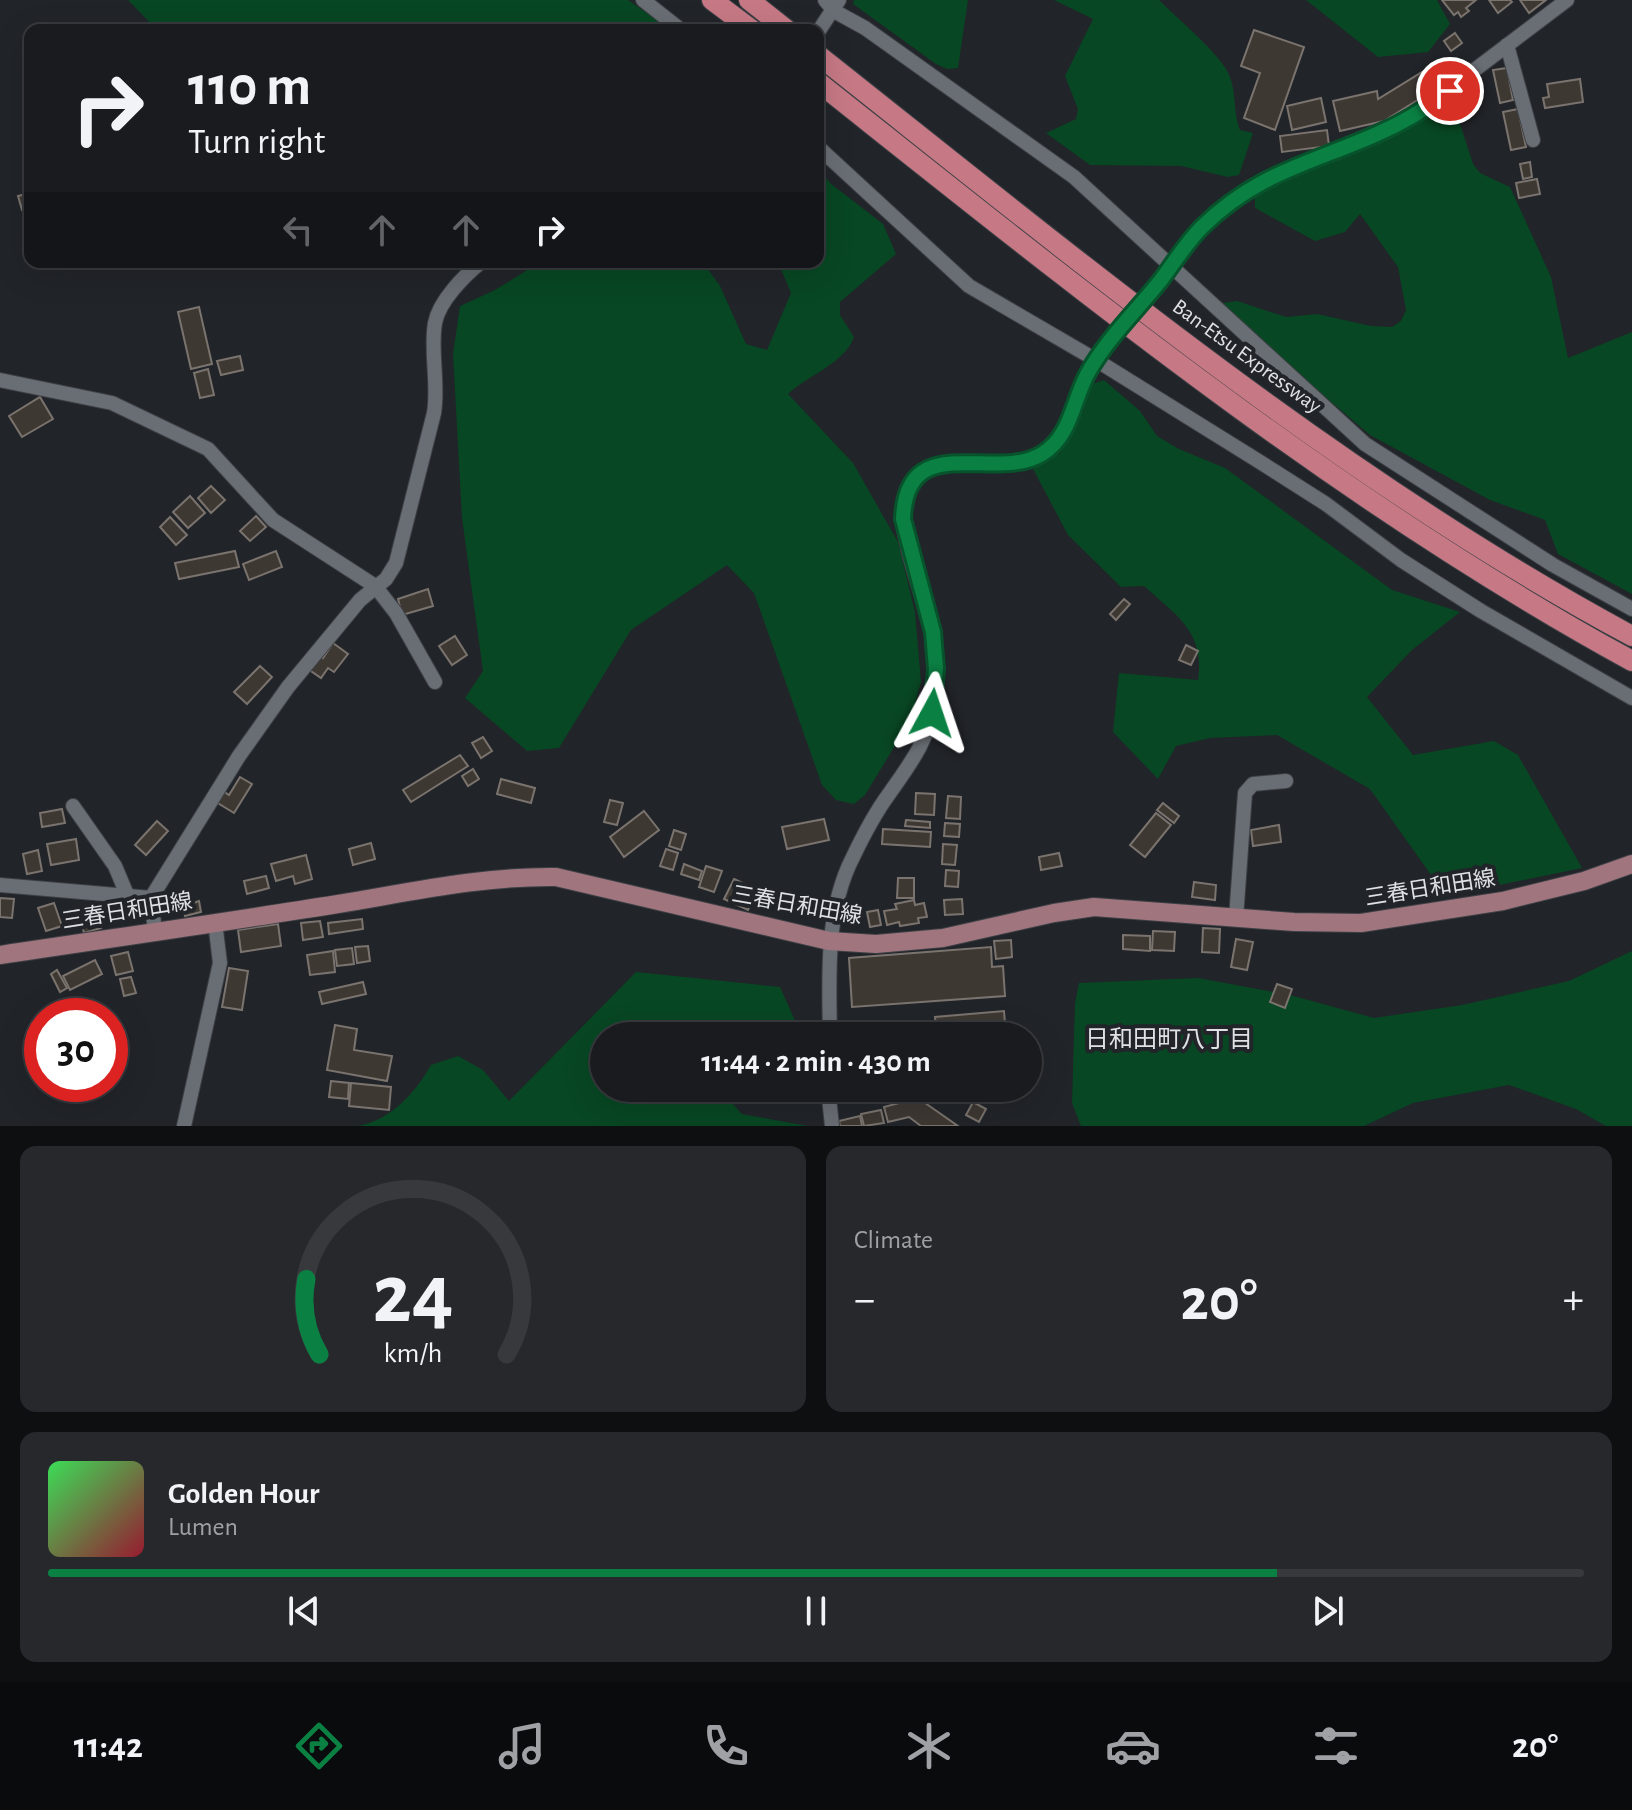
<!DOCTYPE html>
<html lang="en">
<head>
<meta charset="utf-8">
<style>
	body { margin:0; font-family:"Alegreya Sans","Noto Sans JP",sans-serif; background:#26282c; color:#f1f3f6; height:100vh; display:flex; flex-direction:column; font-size:30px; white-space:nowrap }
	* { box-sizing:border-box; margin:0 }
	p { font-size:26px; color:#9fa1a4 }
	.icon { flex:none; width:44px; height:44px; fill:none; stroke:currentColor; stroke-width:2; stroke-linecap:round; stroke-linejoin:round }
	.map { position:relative; height:1126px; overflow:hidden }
	.side { display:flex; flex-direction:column; gap:20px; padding:20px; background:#0e0f11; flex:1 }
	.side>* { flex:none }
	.top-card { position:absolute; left:24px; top:24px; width:800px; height:244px; border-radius:16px; box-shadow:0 8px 32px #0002,0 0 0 2px #37393d; background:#191b1f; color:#f1f3f6; overflow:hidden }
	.speed { position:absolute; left:24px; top:998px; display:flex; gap:16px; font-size:40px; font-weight:700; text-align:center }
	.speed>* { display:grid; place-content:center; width:104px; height:104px; border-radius:50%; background:#191b1f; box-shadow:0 8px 32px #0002,0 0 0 2px #37393d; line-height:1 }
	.speed .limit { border:12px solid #d22; background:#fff; color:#111 }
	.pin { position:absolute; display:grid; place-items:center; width:68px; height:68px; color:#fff; margin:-34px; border:4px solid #fff; border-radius:50%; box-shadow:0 2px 8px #0007 }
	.me { position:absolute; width:88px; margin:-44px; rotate:5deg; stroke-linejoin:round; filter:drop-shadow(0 0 6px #0008) }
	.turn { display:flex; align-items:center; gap:28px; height:168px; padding:0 32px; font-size:36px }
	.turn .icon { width:104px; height:104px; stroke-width:2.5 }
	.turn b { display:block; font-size:56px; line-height:68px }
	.lanes { display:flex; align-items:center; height:76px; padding:0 32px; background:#0003; justify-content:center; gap:40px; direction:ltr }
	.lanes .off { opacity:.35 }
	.big { font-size:60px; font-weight:700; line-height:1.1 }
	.side .card { flex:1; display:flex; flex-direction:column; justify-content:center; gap:12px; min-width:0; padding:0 28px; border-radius:16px; background:#26282c }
	.side .dial { align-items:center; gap:0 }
	.dial svg { height:208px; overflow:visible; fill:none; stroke:#37393d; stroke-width:7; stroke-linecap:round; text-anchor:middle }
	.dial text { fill:#f1f3f6; stroke:none }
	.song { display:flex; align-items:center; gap:24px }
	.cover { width:96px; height:96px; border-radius:12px; background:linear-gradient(135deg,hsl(130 70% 55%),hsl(350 70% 35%)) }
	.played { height:8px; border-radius:4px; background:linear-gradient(90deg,#0b8043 80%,#37393d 80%) }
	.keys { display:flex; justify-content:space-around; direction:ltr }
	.heat { display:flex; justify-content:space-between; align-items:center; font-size:44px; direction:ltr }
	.side .tiles { flex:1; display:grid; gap:20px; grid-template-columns:1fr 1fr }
	.card:last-child { grid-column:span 2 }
	.trip { position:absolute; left:590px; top:1022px; width:452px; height:80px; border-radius:40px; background:#191b1f; box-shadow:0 8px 32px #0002,0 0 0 2px #37393d; font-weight:700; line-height:80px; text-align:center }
	.menu { display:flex; height:128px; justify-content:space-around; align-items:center; background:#0a0b0c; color:#9fa1a4 }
	.menu .icon { width:56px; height:56px }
	.menu .on { color:#0b8043 }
	.menu b { font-size:36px; color:#f1f3f6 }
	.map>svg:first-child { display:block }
</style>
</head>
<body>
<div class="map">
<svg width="1632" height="1126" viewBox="0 0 1632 1126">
	<rect width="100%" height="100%" fill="#212429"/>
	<!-- green -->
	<g fill="#084723">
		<polygon points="128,0 628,0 671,30 157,30"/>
		<polygon points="854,0 968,0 958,68 947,69 936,64 853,4"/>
		<path d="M1054 0H1159C1177 18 1213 48 1226 69 1238 89 1232 111 1240 130L1253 133 1239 175 1228 177 1181 166 1090 165 1046 133 1076 119 1078 109 1065 76 1093 19Z"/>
		<polygon points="1306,0 1437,0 1450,24 1428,52 1378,57"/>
		<polygon points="1453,102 1473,164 1480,173 1510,187 1551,277 1568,358 1632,332 1632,594 1558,554 1545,520 1490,500 1370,435 1216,304 1237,301 1286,317 1317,314 1371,326 1392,327 1401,321 1406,310 1398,267 1360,214 1345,232 1315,241 1255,208 1255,194"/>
		<path d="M818 168 830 183 883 224 896 254 840 302V315L854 337C844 364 808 375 788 394L853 463 898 542 915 612 921 682 910 721 865 795 854 804 836 800 822 785 754 593 727 565 631 630 559 748 527 751 465 698 483 671 462 518 453 354 460 306 495 290 540 262H703L720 286 746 344 767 350 791 293 778 262H818Z"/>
		<path d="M1104 380 1140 411 1157 436 1179 449 1225 468 1392 590 1460 612 1412 650 1367 697 1413 755 1494 741 1518 755 1582 868 1446 896 1370 789 1277 735 1210 738 1176 746 1158 779 1113 732 1119 673 1198 680C1205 632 1177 616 1144 586L1121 587 1068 535 1033 469 1060 453 1083 412 1092 384Z"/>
		<polygon points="1632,951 1632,1126 1606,1126 1576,1109 1509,1085 1413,1103 1364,1126 1081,1126 1072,1103 1075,1003 1079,983 1198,978 1290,995 1374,1018 1462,1005 1569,981"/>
		<path d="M636 972 780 987 797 1025 796 1036H604V1088H743L733 1104 742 1114 808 1126H358C391 1120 415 1093 431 1065L458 1056 483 1070 509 1101Z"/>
	</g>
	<!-- building -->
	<g fill="#3e3833" stroke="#7a736e" stroke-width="2">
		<polygon points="1442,0 1476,0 1466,8 1469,11 1461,17 1458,12 1454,15"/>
		<polygon points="1489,0 1510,0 1512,2 1498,13"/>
		<polygon points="1520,0 1546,0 1529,13"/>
		<polygon points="1254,30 1304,47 1275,130 1244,118 1260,73 1241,66"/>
		<polygon points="1455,33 1462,43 1451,51 1444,41"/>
		<polygon points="1440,61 1451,79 1384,121 1340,131 1333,101 1377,91 1378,99"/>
		<polygon points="1507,68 1513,100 1500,103 1493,70"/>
		<polygon points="1580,79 1583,102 1545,108 1543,98 1549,97 1547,84"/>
		<polygon points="1321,98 1326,122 1292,130 1287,106"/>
		<polygon points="1518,109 1526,147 1511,150 1503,112"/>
		<polygon points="1327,130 1329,146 1282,152 1280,136"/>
		<polygon points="1530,162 1532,177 1523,179 1520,164"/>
		<polygon points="1537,179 1540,194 1519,198 1516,183"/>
		<polygon points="30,193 30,207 22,210 18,196"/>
		<polygon points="199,307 212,364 191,369 178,312"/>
		<polygon points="240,356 243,370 221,375 217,361"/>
		<polygon points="208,369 214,395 200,398 194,373"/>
		<polygon points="40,397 53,419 22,437 9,416"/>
		<polygon points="211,486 225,500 211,513 198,498"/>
		<polygon points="190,496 205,513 188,528 173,512"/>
		<polygon points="256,516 266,527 250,541 240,531"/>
		<polygon points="170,517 187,535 176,545 160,527"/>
		<polygon points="235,551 239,567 179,579 175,563"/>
		<polygon points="276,551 282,567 249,580 243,564"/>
		<polygon points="428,589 433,606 402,615 398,599"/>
		<polygon points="1124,599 1130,604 1116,620 1110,614"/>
		<polygon points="455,636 467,655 452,665 439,646"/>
		<polygon points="333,643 348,654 334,672 328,668 321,678 308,669 318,654 323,658"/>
		<polygon points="1186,645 1198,651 1191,665 1179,660"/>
		<polygon points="260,666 272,677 247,704 234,692"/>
		<polygon points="483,737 492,751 481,758 472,743"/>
		<polygon points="460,755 468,766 411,802 403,790"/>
		<polygon points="473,769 479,779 468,786 462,776"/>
		<polygon points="240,777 252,784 234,813 216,802 223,791 229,795"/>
		<polygon points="501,779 535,788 531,803 497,794"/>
		<polygon points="916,793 935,794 934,815 915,814"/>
		<polygon points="948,796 961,797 960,819 946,818"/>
		<polygon points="610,800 623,803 617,825 604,822"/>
		<polygon points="1163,803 1179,816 1174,823 1157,810"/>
		<polygon points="62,809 65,823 42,827 40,813"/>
		<polygon points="644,811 659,830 624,857 610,837"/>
		<polygon points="1156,813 1171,825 1145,857 1130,845"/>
		<polygon points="824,819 829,840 787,849 782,827"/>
		<polygon points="906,820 930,822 930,828 905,826"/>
		<polygon points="157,821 168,831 146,855 135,845"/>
		<polygon points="945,823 960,824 959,837 944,836"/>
		<polygon points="1279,825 1281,842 1253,846 1251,830"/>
		<polygon points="883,829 931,832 930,847 882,844"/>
		<polygon points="674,830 686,834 681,850 669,846"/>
		<polygon points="76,839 79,860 51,865 47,844"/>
		<polygon points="371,843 375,859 353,865 349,849"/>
		<polygon points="943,844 957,845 955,865 942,864"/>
		<polygon points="666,849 678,853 673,870 660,866"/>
		<polygon points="38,850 42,871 27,874 23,854"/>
		<polygon points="1059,853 1062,866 1041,870 1039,857"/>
		<polygon points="306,855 312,879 295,884 293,876 276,881 271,864"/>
		<polygon points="684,864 702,871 699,880 681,874"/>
		<polygon points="706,866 722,871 714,892 699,887"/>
		<polygon points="946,870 959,871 958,887 945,886"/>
		<polygon points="266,876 269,888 247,894 244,881"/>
		<polygon points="898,878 914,878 914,898 897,898"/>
		<polygon points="734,879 758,890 748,910 724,899"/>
		<polygon points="1194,882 1216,885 1215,900 1192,897"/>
		<polygon points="0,898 14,899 12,918 0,917"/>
		<polygon points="962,899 963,914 945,915 944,900"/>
		<polygon points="914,900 915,905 924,903 927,917 918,918 919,923 900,926 899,922 887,925 884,911 897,909 895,904"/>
		<polygon points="199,901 201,912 185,916 183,906"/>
		<polygon points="54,903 62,926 46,931 38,908"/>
		<polygon points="95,905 101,928 84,933 78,910"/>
		<polygon points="878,910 881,925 870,927 867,912"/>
		<polygon points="362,919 363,929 329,934 328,923"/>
		<polygon points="320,921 323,937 303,940 301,923"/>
		<polygon points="278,924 281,946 241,952 238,930"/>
		<polygon points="1203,928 1220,929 1219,953 1202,952"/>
		<polygon points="1153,931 1175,932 1174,951 1152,950"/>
		<polygon points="1123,935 1150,936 1150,951 1123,949"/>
		<polygon points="1236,939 1253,942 1247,970 1231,967"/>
		<polygon points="1011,940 1012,957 996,959 994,941"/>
		<polygon points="368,946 370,961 357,963 355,947"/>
		<polygon points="991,947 992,967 1003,966 1005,996 852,1007 849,958"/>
		<polygon points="352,948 354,964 337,966 335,950"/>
		<polygon points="333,951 335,972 310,975 307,955"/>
		<polygon points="128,952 133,971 116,975 111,956"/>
		<polygon points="95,960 102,974 70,990 63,976"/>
		<polygon points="229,968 248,971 242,1010 222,1007"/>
		<polygon points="57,970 67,988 60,992 51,974"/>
		<polygon points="131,977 136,993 124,996 120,979"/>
		<polygon points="363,982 366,994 322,1004 319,992"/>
		<polygon points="1277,984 1292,989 1285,1008 1270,1002"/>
		<polygon points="1004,1011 1006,1036 937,1036 935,1017"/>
		<polygon points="115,1018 120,1038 111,1040 110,1020"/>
		<polygon points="335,1025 357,1029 354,1050 392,1056 387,1081 327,1070"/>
		<polygon points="331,1081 349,1083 348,1099 329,1097"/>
		<polygon points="351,1083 391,1087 389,1110 349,1106"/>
		<polygon points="918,1098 958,1126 921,1126 909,1117 888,1122 884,1107"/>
		<polygon points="973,1102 986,1109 979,1122 966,1115"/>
		<polygon points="881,1110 884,1123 864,1126 861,1114"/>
		<polygon points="860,1116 862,1126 840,1126 839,1121"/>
	</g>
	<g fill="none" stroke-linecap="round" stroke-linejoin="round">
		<defs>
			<g id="minor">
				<polyline points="643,0 681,30"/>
				<polyline points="825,0 834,11 865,28 1074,177 1365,444 1553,565 1632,609"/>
				<polyline points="818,32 839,0"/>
				<polyline points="1507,45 1533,140"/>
				<polyline points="818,147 969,286 1096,360 1260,462 1326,504 1401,560 1481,611 1632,698"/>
				<polyline points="1167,272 1198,230 1252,186 1415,115 1567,0"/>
				<polyline points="0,380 112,403 208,449 273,520 375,586 396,613 435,682"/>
				<polyline points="73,806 115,866 128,897"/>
				<polyline points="0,885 151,898"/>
				<polyline points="1236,918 1245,793 1253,784 1286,781"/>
				<path d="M155 931 151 898 239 756 288 687 360 600 386 579 396 563 434 413C439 383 430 352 435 323 439 301 464 276 481 262"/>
				<path d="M830 1036C829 978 825 911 853 857 863 836 875 813 889 794 910 764 929 740 934 702 936 680 937 658 933 636 926 596 883 513 915 478 947 443 1006 478 1043 454 1074 434 1076 388 1096 360"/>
				<polyline points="828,1088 832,1126"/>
				<polyline points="184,1126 220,963 215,922"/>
			</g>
			<path id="major" d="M0 955C113 938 226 922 338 904 411 892 482 876 556 877L829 941 876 944 943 938 1054 913 1094 907 1294 922 1361 923 1503 901 1584 881 1632 864"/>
			<g id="highway">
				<polyline points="712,0 752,30"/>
				<polyline points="749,0 787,30"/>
				<path d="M818 55C1076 259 1341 480 1632 636"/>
				<path d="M818 82C1079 289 1339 501 1632 661"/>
			</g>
		</defs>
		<!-- minor casing -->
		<use href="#minor" stroke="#3d4045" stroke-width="16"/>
		<!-- major casing -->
		<use href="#major" stroke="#3d4045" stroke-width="20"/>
		<!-- highway casing -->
		<use href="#highway" stroke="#3d4045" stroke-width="22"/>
		<!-- minor -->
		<use href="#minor" stroke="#696e74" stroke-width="14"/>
		<!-- major -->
		<use href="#major" stroke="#a1757e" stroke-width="18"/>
		<!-- highway -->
		<use href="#highway" stroke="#c67985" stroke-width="20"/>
		<defs>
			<polyline id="minor-bridge" points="1096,360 1163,277"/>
		</defs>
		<!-- minor-bridge casing -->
		<use href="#minor-bridge" stroke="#3d4045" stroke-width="16" stroke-linecap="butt"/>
		<!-- minor-bridge -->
		<use href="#minor-bridge" stroke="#696e74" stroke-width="14"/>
	</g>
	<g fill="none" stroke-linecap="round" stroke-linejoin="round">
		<defs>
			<path id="route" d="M932 713 936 669 933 632 903 519C906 428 994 483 1042 454 1072 436 1073 398 1089 371 1108 338 1137 310 1161 280 1174 263 1186 243 1202 227 1257 173 1309 164 1377 134 1403 123 1427 108 1450 91"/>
		</defs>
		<!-- route casing -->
		<use href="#route" stroke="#07532c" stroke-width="20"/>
		<!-- route -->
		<use href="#route" stroke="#0b8043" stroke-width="14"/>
	</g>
	<g text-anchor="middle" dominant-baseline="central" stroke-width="8" stroke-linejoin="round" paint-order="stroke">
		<!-- street labels -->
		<g font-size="22" fill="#dfe1e5" stroke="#212429">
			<text transform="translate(1247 356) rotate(36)">Ban-Etsu Expressway</text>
			<text transform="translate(1430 888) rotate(-9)">三春日和田線</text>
			<text transform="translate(797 905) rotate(10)">三春日和田線</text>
			<text transform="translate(127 911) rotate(-9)">三春日和田線</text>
		</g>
		<!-- neighbourhood labels -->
		<g font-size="24" fill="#dfe1e5" stroke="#212429">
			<text x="1169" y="1040">日和田町八丁目</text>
		</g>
	</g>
</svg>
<div class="speed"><div class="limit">30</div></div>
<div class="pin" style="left:1450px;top:91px;background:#d93025"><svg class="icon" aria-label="arrive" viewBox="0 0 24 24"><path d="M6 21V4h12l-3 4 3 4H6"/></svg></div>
<svg class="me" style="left:932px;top:713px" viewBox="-20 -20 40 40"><path d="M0-17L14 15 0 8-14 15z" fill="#0b8043" stroke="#fff" stroke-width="4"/></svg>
<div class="trip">11:44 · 2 min · 430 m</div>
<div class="top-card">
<div class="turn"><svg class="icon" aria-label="right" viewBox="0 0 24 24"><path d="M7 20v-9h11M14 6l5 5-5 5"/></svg><div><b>110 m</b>Turn right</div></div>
<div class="lanes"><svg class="icon off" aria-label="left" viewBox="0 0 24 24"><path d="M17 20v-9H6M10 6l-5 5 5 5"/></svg><svg class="icon off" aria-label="ahead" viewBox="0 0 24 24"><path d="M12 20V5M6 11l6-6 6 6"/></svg><svg class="icon off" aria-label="ahead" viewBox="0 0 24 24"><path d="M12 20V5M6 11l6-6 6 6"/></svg><svg class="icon" aria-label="right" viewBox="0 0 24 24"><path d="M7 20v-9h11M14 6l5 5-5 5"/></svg></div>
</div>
</div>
<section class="side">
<div class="tiles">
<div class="card dial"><svg viewBox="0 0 100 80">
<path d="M14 69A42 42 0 1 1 86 69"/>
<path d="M14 69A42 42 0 0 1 9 40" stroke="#0b8043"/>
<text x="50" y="56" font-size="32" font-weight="700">24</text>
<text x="50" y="72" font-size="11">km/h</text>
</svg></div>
<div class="card"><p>Climate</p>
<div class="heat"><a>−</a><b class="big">20°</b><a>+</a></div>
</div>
<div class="card">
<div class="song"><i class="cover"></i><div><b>Golden Hour</b><p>Lumen</p></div></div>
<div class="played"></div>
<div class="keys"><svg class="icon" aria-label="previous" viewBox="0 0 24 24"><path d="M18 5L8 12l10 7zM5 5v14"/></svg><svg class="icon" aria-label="pause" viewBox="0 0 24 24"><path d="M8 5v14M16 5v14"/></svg><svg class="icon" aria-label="next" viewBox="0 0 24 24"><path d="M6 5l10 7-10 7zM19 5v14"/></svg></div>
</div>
</div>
</section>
<nav class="menu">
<b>11:42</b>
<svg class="icon on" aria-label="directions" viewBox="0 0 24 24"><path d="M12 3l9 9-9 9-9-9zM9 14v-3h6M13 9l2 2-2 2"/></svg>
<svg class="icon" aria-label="music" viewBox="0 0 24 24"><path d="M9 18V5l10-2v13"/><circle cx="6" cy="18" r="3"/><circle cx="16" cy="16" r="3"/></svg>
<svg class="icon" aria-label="phone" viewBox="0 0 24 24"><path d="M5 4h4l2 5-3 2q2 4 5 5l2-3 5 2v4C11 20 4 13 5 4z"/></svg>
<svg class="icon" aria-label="climate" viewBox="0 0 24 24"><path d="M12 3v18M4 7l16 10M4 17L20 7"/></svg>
<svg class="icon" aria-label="car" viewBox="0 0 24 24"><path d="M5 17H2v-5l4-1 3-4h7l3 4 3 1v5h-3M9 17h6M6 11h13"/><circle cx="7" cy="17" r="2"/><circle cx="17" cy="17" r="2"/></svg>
<svg class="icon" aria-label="filters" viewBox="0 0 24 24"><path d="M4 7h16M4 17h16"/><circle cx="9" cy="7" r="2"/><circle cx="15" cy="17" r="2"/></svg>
<b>20°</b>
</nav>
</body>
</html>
